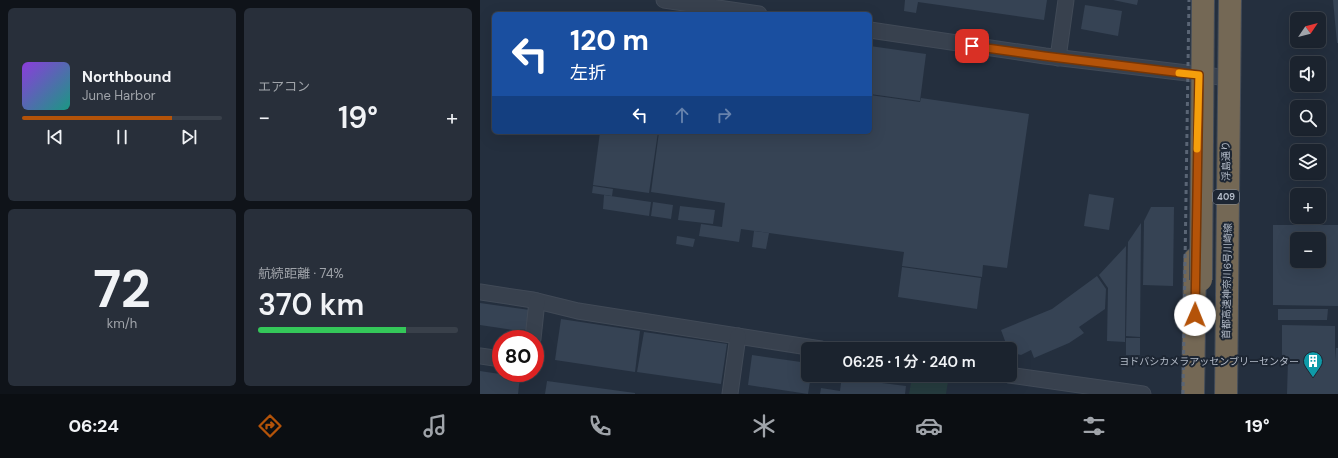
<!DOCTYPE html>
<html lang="ja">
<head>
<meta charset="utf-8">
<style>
	body { margin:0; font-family:"DM Sans","Noto Sans JP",sans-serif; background:#282f3a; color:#f1f3f6; height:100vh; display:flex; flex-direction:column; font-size:15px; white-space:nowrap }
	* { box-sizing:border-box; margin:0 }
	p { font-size:13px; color:#a0a4aa }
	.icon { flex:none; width:22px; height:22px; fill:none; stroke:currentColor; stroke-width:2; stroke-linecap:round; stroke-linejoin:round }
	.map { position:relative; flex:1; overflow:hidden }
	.details { display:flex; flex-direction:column; gap:8px; padding:8px; background:#0f1319; width:480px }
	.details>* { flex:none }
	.guide { position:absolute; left:12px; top:12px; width:380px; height:122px; border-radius:6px; box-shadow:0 4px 16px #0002,0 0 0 1px #39404a; background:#1a4fa0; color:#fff; overflow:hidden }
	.needle { width:26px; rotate:55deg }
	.controls { position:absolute; left:810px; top:12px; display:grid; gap:8px }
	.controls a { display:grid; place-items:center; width:36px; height:36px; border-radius:6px; background:#1b232e; box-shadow:0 4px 16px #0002,0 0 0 1px #39404a; font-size:20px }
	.speed { position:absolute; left:12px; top:330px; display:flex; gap:8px; font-size:20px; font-weight:700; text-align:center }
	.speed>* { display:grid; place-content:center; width:52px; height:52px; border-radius:50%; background:#1b232e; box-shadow:0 4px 16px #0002,0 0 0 1px #39404a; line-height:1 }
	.speed .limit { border:6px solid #d22; background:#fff; color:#111 }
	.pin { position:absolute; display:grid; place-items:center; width:34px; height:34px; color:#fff; margin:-17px; border-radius:8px; box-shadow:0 2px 6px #0006 }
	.me { position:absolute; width:44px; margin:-22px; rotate:1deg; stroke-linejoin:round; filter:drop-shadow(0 0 3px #0008) }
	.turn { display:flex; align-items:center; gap:14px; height:84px; padding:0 12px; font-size:18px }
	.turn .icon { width:52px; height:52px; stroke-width:2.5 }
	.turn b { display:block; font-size:28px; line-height:34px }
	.lanes { display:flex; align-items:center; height:38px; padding:0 12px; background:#0003; justify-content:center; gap:20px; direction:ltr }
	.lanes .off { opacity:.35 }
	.big { font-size:30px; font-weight:600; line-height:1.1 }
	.details .card { flex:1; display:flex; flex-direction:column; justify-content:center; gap:6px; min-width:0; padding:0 14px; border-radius:6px; background:#282f3a }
	.details .dial { align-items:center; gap:0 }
	.dial b { font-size:52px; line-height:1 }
	.song { display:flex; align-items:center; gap:12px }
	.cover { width:48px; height:48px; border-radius:6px; background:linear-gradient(135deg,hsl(270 70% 55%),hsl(170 70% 35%)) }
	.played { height:4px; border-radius:2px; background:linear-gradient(90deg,#b45309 75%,#39404a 75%) }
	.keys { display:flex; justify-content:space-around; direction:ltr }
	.heat { display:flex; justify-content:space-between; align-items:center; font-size:22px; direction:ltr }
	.charge { height:6px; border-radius:3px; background:linear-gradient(90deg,#34c759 74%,#39404a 0) }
	.details .tiles { flex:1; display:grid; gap:8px; grid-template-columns:repeat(2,1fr) }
	.trip { position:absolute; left:321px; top:342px; width:216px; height:40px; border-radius:6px; background:#1b232e; box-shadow:0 4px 16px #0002,0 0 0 1px #39404a; font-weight:600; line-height:40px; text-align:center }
	.tab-bar { display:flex; height:64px; justify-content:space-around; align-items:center; background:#0b0e12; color:#a0a4aa }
	.tab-bar .icon { width:28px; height:28px }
	.tab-bar .current { color:#b45309 }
	.tab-bar b { font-size:18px; color:#f1f3f6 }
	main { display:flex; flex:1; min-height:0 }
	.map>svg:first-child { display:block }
</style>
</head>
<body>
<main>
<section class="details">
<div class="tiles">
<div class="card">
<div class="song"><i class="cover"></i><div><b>Northbound</b><p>June Harbor</p></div></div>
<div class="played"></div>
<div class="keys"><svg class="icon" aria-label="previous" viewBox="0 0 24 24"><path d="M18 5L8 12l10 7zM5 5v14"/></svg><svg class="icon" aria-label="pause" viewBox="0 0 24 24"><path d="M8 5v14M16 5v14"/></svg><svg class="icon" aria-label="next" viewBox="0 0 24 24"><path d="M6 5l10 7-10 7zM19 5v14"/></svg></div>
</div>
<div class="card"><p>エアコン</p>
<div class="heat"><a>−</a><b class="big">19°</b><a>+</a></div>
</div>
<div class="card dial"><b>72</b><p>km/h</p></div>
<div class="card"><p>航続距離 · 74%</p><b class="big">370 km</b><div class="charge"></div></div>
</div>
</section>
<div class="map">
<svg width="858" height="394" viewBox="0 0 858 394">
	<rect width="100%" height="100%" fill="#242f3e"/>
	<!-- green -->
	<polygon fill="#263c3f" points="443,375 469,375 466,394 429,394 432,377 442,379"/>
	<!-- building -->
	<g fill="#364354" fill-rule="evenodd">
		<polygon points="425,0 567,0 564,20 438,2 436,13 424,11"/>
		<polygon points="633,0 658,0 657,5"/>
		<polygon points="853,0 858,0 858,43 857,43"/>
		<polygon points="605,5 642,11 638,36 601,29"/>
		<polygon points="390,46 446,54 440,101 390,94"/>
		<polygon points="390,95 440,102 441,98 549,114 527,268 503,265 502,277 422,266 424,252 261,229 259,242 219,236 221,224 242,227 245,203 171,192 179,132 390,132"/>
		<polygon points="120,132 178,132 169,193 113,185"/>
		<polygon points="113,186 133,189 132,196 112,193"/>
		<polygon points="609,194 634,198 629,230 604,226"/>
		<polygon points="124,195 171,202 169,216 123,209"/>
		<polygon points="173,202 193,205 191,219 171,216"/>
		<polygon points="200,206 235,210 233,224 198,220"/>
		<polygon points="671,207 694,207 693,286 663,285 664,221"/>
		<polygon points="661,223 660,337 646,336 648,242"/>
		<path d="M793 225H858V306L793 305ZM817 239H839V261H817Z"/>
		<polygon points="274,231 289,233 286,249 272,247"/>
		<polygon points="197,236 215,239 213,247 196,244"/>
		<polygon points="646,246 645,342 627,341 628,288 619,275"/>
		<polygon points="422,267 501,278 497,309 418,297"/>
		<polygon points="617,276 626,289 625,309 599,327 604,333 589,343 554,358 551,350 541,355 530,352 530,349 528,349 521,330 572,309"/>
		<polygon points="0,303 50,310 47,330 40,329 40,331 0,325"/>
		<polygon points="798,309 848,309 847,320 798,320"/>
		<polygon points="81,319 160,331 155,372 75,360"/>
		<polygon points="802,325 855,326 855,361 856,348 858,348 858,394 807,394 808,360 802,360"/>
		<polygon points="164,332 247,344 241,384 157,372"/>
		<rect x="646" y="338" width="14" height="17"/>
		<polygon points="272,355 328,363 328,375 331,375 328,394 268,385"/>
		<polygon points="0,371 40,377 38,394 0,394"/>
		<polygon points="362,375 395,375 394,382 426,386 425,394 340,394 341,388 360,391"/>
		<polygon points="67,381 155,393 155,394 65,394"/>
	</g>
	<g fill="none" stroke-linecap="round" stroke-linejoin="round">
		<defs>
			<g id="minor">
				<polyline points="184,0 279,14"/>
				<polyline points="390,30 565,56 749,78"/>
				<polyline points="578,58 586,0"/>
				<polyline points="0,292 53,300 98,311 341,349"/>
				<polyline points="53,339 57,301"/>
				<polyline points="0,356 21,359"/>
				<polyline points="529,375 663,394"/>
				<polyline points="250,394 258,336"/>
			</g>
			<polyline id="highway" points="713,394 715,259"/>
		</defs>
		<!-- minor casing -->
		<use href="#minor" stroke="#414a57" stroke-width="17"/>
		<!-- highway casing -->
		<use href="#highway" stroke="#434c59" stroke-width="24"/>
		<!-- minor -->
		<use href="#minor" stroke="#38414e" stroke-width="15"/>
		<!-- highway -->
		<use href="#highway" stroke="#746855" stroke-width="22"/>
		<!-- rail -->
		<polyline stroke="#5a6575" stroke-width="3" stroke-dasharray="4 4" stroke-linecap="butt" points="703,394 709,0"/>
		<defs>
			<g id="highway-bridge">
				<polyline points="721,280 723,0"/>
				<polyline points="746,394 750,0"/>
			</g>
		</defs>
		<!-- highway-bridge casing -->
		<use href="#highway-bridge" stroke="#434c59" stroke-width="24" stroke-linecap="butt"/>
		<!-- highway-bridge -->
		<use href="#highway-bridge" stroke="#746855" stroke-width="22"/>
	</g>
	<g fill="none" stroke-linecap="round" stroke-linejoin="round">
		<defs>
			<polyline id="route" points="492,46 564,56 719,75 715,315"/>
		</defs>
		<!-- route casing -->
		<use href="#route" stroke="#753606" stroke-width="10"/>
		<!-- route -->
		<use href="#route" stroke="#b45309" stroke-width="7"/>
		<!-- slow -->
		<polyline stroke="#f59e0b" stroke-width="7" points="699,73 719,75 717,149"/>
	</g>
	<!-- icons -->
	<defs>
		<symbol id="building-pin" viewBox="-11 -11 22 30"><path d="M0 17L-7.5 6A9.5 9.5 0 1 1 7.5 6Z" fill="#0f9aa8" stroke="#1d2633"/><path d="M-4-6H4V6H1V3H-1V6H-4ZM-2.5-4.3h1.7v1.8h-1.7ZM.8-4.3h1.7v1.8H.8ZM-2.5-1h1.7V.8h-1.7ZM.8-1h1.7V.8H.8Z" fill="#fff"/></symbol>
	</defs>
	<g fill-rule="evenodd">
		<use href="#building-pin" x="822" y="350" width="22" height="30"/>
	</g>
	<g text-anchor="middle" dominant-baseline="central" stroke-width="4" stroke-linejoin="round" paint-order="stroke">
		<!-- shield labels -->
		<rect fill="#1d2633" stroke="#878f9c" stroke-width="1" x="733" y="190" width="26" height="14" rx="3"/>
		<g font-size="9" font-weight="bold" fill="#b4bcc9">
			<text x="746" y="197">409</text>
		</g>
		<!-- street labels -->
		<g font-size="10" fill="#b4bcc9" stroke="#1d2633">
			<text transform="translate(746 161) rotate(-91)">浮島通り</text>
			<text transform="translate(747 281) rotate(-89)">首都高速神奈川6号川崎線</text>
		</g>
		<!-- poi labels -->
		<g font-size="10" fill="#b4bcc9" stroke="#1d2633" text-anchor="end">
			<text x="819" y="361">ヨドバシカメラアッセンブリーセンター</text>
		</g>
	</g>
</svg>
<div class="controls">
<a><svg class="needle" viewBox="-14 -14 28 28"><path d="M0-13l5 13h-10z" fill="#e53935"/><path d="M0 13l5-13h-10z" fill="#a0a4aa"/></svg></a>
<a><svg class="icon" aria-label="sound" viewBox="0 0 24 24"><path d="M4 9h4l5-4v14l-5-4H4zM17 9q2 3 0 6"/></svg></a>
<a><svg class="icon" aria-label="search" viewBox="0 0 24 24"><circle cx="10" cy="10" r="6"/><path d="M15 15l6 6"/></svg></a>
<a><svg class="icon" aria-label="layers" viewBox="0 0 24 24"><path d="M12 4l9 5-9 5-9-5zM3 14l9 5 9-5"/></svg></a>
<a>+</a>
<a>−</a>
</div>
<div class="speed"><div class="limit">80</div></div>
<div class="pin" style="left:492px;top:46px;background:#d93025"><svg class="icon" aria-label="arrive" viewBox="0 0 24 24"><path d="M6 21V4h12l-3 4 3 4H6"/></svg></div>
<svg class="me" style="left:715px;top:315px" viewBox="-20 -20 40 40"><circle r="19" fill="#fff"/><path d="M0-13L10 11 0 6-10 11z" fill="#b45309"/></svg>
<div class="trip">06:25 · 1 分 · 240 m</div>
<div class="guide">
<div class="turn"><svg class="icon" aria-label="left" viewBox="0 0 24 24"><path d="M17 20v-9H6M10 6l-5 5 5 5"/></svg><div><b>120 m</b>左折</div></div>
<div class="lanes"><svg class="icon" aria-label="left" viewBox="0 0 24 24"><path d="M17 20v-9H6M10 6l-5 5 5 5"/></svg><svg class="icon off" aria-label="ahead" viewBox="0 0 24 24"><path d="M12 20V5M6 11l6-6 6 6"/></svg><svg class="icon off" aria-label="right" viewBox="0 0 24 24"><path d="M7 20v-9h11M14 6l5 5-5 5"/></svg></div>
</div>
</div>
</main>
<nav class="tab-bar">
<b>06:24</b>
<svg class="icon current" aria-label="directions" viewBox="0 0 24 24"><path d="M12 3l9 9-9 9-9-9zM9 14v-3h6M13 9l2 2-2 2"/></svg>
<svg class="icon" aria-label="music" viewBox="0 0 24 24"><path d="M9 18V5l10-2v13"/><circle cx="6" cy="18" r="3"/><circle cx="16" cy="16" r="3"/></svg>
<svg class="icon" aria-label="phone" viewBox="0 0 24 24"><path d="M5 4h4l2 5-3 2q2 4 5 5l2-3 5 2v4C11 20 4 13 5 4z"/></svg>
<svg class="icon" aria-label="climate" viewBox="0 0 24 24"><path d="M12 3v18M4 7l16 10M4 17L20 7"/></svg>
<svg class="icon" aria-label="car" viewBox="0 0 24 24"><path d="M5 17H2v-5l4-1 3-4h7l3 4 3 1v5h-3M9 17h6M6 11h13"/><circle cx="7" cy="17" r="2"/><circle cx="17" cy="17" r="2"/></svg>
<svg class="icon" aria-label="filters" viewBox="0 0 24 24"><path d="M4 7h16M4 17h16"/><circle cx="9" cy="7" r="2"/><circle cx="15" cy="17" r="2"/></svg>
<b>19°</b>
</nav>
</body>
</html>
